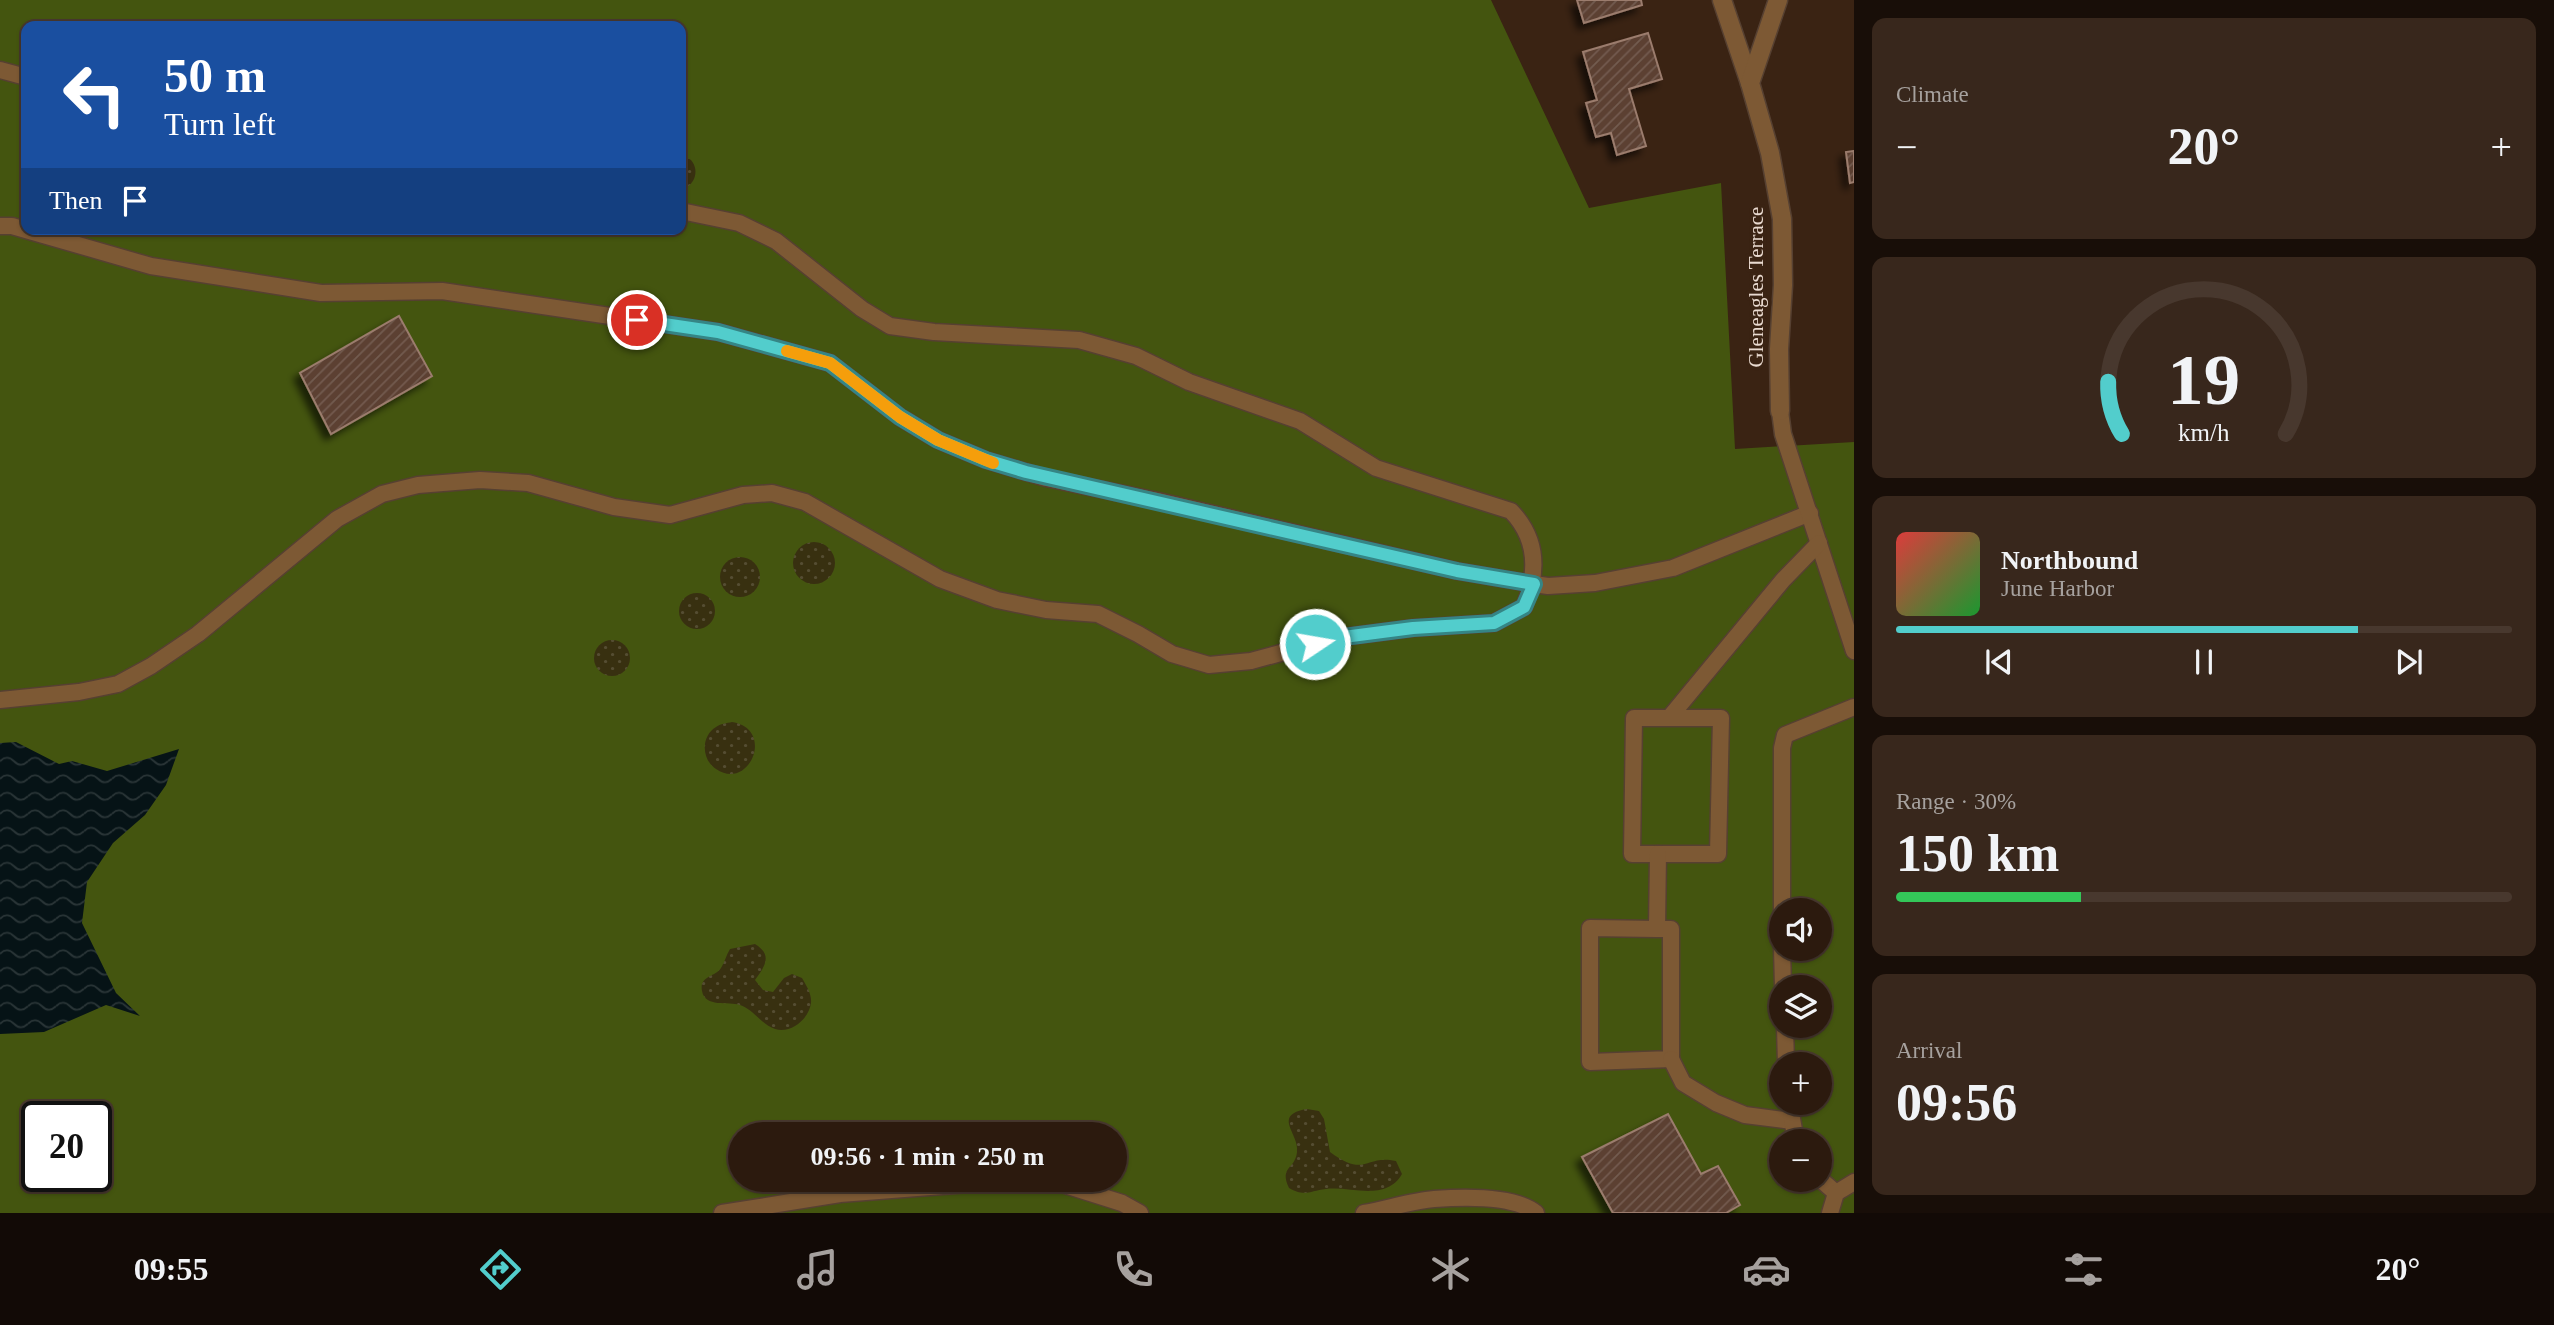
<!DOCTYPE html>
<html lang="en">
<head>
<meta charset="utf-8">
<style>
	body { margin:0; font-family:Georgia,serif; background:#38271c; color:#f1f3f6; height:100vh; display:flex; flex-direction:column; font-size:26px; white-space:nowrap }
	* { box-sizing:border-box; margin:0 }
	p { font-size:23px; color:#a6a19e }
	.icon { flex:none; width:38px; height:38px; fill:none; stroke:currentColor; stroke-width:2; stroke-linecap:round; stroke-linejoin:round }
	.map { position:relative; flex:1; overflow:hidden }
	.drawer { display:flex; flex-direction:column; gap:18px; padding:18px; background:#180e08; width:700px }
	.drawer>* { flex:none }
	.banner { position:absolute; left:21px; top:21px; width:665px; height:214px; border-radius:14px; box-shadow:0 2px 5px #0004,0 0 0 2px #48382e; background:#1a4fa0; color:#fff; overflow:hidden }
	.controls { position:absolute; left:1769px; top:898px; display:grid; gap:14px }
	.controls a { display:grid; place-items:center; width:63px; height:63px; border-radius:50%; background:#2c1a0e; box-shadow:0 2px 5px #0004,0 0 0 2px #48382e; font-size:35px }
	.speed { position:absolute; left:21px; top:1101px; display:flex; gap:14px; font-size:35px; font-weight:700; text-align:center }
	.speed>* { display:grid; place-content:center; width:91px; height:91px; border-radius:50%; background:#2c1a0e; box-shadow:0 2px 5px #0004,0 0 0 2px #48382e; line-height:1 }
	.speed .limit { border:4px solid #111; border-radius:10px; background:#fff; color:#111 }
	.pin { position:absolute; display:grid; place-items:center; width:60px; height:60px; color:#fff; margin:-30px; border:4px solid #fff; border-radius:50%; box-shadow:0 2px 7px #0007 }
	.me { position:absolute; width:77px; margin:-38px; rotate:78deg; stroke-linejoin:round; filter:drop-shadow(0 0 5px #0008) }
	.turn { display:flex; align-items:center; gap:24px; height:147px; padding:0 28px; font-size:32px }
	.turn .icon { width:91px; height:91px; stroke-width:2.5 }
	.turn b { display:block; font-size:49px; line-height:60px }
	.then { display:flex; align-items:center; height:66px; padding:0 28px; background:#0003; gap:14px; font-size:26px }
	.big { font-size:52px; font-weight:700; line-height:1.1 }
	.drawer .tile { flex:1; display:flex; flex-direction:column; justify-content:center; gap:10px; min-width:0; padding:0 24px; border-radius:14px; background:#38271c }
	.drawer .dial { align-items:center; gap:0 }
	.dial svg { height:182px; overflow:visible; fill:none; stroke:#48382e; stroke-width:7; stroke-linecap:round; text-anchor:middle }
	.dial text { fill:#f1f3f6; stroke:none }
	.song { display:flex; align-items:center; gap:21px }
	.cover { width:84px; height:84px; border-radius:10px; background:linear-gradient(135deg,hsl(0 70% 55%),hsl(130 70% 35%)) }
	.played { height:7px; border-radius:4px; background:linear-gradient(90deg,#52cdcc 75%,#48382e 75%) }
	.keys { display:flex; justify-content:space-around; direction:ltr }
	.heat { display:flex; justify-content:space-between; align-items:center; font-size:38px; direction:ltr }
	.charge { height:10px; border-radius:5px; background:linear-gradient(90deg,#34c759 30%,#48382e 0) }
	.trip { position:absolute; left:728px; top:1122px; width:399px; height:70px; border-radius:35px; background:#2c1a0e; box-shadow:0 2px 5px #0004,0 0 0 2px #48382e; font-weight:700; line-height:70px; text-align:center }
	.tabs { display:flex; height:112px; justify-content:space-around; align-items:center; background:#120a06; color:#a6a19e }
	.tabs .icon { width:49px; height:49px }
	.tabs .selected { color:#52cdcc }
	.tabs b { font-size:32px; color:#f1f3f6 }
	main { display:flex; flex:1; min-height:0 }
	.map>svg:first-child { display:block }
</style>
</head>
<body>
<main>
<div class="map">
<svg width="1854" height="1213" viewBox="0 0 1854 1213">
	<defs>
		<pattern id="sand-dots" width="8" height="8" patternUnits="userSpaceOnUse" patternTransform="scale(1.75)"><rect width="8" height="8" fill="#383010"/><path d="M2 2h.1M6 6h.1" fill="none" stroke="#554d32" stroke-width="1.8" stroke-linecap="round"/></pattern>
		<pattern id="water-waves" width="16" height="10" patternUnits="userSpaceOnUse" patternTransform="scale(1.75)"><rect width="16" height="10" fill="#061316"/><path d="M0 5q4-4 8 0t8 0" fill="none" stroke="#2a3537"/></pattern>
		<pattern id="building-hatch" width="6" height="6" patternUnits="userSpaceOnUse" patternTransform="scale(1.75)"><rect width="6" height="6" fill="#5b4032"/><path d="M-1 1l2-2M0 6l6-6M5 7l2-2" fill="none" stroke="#735b4f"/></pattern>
		<filter id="shadow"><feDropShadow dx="-6" dy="6" stdDeviation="3.5" flood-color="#0009"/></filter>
	</defs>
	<rect width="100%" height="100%" fill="#3a2313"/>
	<!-- green -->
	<path fill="#44550f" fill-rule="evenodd" d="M0 0H1491L1589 208 1721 183 1735 449 1854 442V1213H0ZM26 26H681V229H26ZM1782 910H1820V948H1782ZM1782 987H1820V1026H1782ZM1782 1064H1820V1102H1782ZM37 1116H96V1176H37ZM740 1134H1115V1180H740ZM1782 1141H1820V1180H1782Z"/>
	<!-- sand -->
	<g fill="url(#sand-dots)">
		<path d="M681 153C682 154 691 160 691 160 701 172 693 187 681 190Z"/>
		<circle cx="814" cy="563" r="21"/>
		<circle cx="740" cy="577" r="20"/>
		<circle cx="697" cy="611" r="18"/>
		<circle cx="612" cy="658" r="18"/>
		<path d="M732 722C776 729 749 792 716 769 701 759 701 736 716 727 720 724 727 723 732 722Z"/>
		<path d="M755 944C773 955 765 966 755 980L763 990 773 992 784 978 792 974 802 978C806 985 812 994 811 1003 809 1019 791 1034 775 1029 762 1025 753 1009 740 1005 728 1001 705 1008 702 991 699 976 715 977 721 968 725 962 726 955 730 949Z"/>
		<path d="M1307 1109 1319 1111 1324 1119 1330 1152C1367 1179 1364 1154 1396 1161L1402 1174C1386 1202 1351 1186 1326 1189 1310 1191 1304 1197 1289 1188 1279 1166 1295 1170 1297 1152 1300 1134 1271 1115 1307 1109Z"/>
	</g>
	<!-- water -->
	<polygon fill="url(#water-waves)" points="16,742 59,764 72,761 107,771 179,749 166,785 145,815 113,843 87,882 82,923 116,993 140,1016 106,1005 44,1032 0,1034 0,743"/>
	<!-- building -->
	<g fill="url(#building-hatch)" stroke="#9b7c6d" stroke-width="2" filter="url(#shadow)">
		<polygon points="1577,0 1641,0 1642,5 1584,23"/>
		<polygon points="1648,33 1662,79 1629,89 1646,146 1617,155 1611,133 1596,137 1586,103 1597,100 1583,52"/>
		<polygon points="1854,151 1854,182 1850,183 1846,152"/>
		<polygon points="399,316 432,376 331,434 300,373"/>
		<polygon points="1668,1114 1701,1174 1718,1166 1740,1205 1726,1213 1613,1213 1582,1157"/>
	</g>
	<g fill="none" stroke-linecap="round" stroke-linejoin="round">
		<defs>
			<g id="service">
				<polyline points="0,70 26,77"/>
				<polyline points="0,226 12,226 151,266 321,293 442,291 718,332 830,363 900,417 938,440 986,460 1046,478 1158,501 1457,571 1534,584 1548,586 1595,583 1673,568 1810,513"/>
				<polyline points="1780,411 1783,434 1854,651"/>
				<path d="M0 700 79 692 118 684 151 666 198 634 337 519 382 494 418 485 480 480 528 483 614 507 670 515 743 495 772 493 805 502 940 579 997 600 1046 610 1098 614 1138 634 1172 654 1209 665 1251 661 1336 638 1413 628 1494 623 1524 607C1538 573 1538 539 1511 511L1376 468 1300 421 1189 382 1136 356 1079 340 934 332 890 326 862 309 776 241 739 223 681 211"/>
				<polyline points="1669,718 1721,718 1718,854 1632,854 1634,718 1669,718 1783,580 1819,543"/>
				<polyline points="1782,910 1782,748 1785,735 1854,707"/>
				<polyline points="1657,929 1671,929 1671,1059 1590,1062 1590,928 1657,929 1658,854"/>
				<polyline points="1782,948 1783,987"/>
				<polyline points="1785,1026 1786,1064"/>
				<polyline points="1671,1059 1683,1083 1716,1103 1745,1115 1792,1121"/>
				<polyline points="1789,1102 1796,1141"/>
				<polyline points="1820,1179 1836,1193"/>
				<polyline points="722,1213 840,1194 994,1182 1062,1184 1122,1203 1140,1213"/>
				<path d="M1364 1213C1387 1209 1411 1201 1434 1199 1461 1197 1514 1195 1536 1213"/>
				<polyline points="1830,1213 1836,1193 1854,1182"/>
			</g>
			<g id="minor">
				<polyline points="1722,0 1750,83"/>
				<polyline points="1778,0 1750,83 1770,153 1782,219 1783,285 1779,349 1780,411"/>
			</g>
		</defs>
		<!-- service casing -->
		<use href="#service" stroke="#564031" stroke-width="19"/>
		<!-- minor casing -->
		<use href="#minor" stroke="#564031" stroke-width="21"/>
		<!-- service -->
		<use href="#service" stroke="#7d5934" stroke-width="16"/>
		<!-- minor -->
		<use href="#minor" stroke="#7d5934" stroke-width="18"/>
	</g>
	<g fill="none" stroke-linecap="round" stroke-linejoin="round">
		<defs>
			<polyline id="route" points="637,320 718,332 830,363 900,417 938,440 986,460 1026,472 1457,571 1534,584 1524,607 1494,623 1413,628 1336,638 1315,644"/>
		</defs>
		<!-- route casing -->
		<use href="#route" stroke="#358585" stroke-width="18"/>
		<!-- route -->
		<use href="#route" stroke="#52cdcc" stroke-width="12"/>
		<!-- slow -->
		<polyline stroke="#f59e0b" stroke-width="12" points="787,351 830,363 900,417 938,440 993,463"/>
	</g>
	<g text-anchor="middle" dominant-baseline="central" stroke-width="7" stroke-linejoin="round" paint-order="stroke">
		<!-- street labels -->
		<g font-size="21" fill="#e9dad0" stroke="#3a2313">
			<text transform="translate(1756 287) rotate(-90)">Gleneagles Terrace</text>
		</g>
	</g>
</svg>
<div class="controls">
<a><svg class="icon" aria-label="sound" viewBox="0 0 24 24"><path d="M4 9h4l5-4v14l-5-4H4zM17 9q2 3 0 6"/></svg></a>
<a><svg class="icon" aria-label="layers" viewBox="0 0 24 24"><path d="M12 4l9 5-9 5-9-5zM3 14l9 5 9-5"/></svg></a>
<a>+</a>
<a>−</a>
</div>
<div class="speed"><div class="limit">20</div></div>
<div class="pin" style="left:637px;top:320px;background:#d93025"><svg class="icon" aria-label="arrive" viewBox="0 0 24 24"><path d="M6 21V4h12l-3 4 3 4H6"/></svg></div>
<svg class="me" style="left:1315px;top:644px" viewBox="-20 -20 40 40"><circle r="17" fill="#52cdcc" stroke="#fff" stroke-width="3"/><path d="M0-11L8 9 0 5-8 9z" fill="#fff"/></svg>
<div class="trip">09:56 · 1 min · 250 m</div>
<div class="banner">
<div class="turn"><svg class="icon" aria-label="left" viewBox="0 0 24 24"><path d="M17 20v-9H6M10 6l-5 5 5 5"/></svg><div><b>50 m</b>Turn left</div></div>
<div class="then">Then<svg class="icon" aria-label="arrive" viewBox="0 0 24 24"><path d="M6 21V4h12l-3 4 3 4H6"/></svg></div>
</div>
</div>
<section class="drawer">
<div class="tile"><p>Climate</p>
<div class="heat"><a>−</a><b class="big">20°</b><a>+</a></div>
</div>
<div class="tile dial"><svg viewBox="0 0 100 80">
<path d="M14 69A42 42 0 1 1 86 69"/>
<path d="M14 69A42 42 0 0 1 8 46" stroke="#52cdcc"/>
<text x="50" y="56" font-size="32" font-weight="700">19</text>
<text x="50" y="72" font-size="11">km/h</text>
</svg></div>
<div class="tile">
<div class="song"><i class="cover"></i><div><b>Northbound</b><p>June Harbor</p></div></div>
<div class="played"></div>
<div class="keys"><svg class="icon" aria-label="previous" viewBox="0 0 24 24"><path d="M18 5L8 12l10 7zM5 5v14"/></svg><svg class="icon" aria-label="pause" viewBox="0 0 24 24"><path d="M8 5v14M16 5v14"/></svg><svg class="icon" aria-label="next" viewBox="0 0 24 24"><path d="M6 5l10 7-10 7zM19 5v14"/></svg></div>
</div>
<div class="tile"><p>Range · 30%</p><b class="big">150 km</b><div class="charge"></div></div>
<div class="tile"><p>Arrival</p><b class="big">09:56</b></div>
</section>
</main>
<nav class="tabs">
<b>09:55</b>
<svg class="icon selected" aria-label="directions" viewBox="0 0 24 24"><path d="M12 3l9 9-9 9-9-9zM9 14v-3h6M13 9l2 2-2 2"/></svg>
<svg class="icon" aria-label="music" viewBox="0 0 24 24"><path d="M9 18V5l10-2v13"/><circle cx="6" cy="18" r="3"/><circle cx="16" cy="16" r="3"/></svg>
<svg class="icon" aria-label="phone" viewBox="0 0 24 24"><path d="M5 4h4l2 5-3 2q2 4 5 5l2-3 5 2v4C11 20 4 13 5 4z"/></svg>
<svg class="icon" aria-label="climate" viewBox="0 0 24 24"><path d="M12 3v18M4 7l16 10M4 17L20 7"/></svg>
<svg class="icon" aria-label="car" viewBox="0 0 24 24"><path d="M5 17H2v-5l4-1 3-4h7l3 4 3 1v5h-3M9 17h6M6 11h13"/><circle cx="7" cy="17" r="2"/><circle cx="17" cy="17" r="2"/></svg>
<svg class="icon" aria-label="filters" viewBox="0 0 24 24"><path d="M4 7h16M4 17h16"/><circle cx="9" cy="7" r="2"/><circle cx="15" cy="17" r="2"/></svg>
<b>20°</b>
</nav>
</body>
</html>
